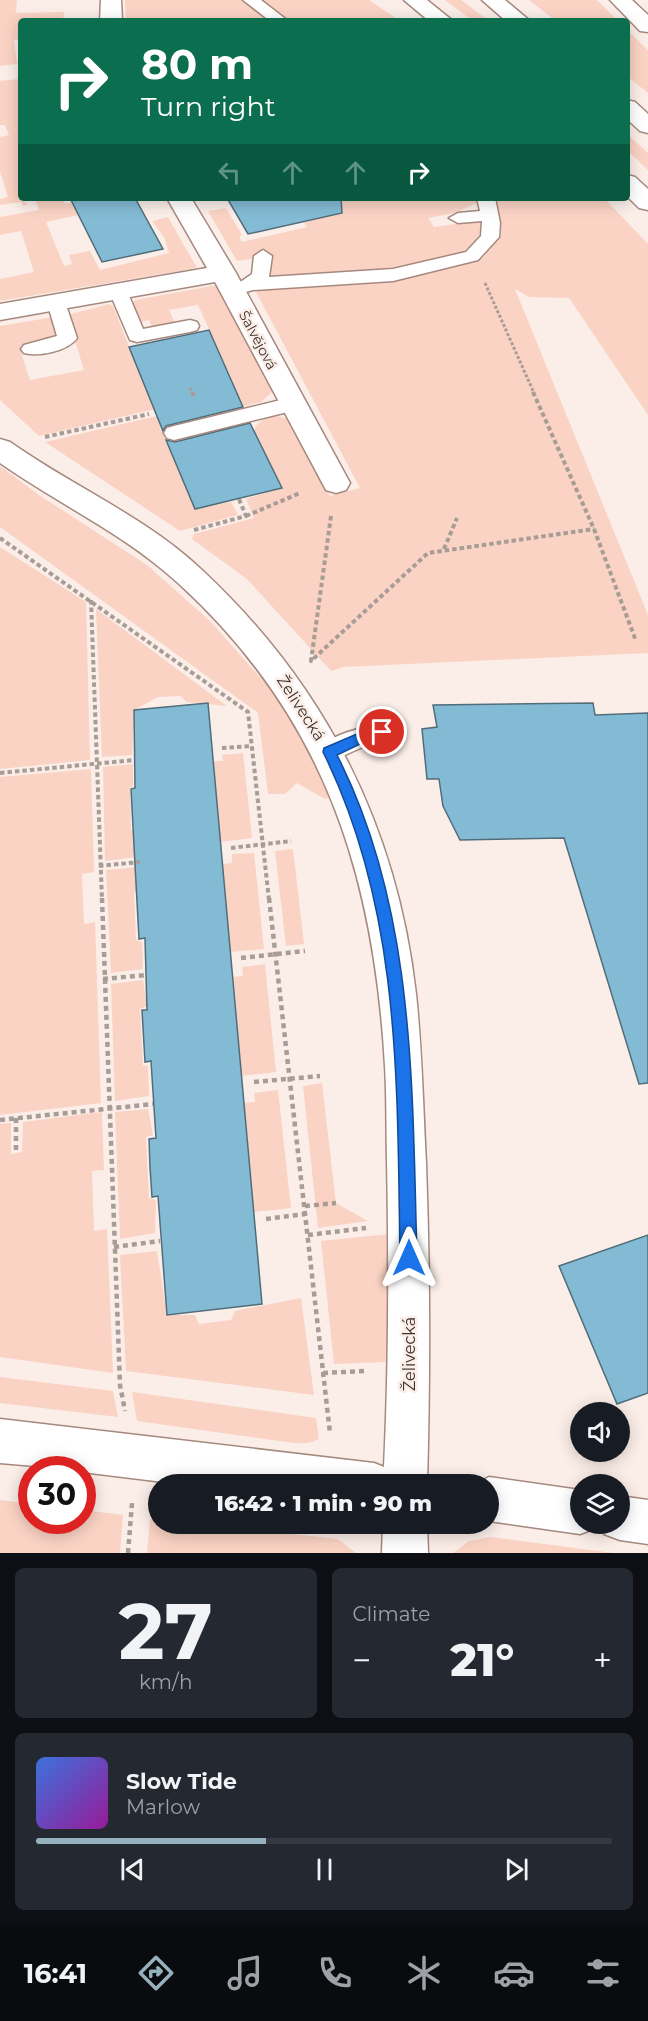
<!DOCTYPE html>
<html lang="en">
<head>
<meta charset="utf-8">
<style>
	body { margin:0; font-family:Montserrat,sans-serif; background:#242831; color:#f1f3f6; height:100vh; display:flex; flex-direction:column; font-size:22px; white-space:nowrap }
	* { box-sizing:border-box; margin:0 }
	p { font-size:20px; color:#9ea1a6 }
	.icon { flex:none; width:33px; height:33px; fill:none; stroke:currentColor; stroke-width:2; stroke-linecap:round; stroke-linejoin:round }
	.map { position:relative; height:1553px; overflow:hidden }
	.details { display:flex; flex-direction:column; gap:15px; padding:15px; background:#0d0f14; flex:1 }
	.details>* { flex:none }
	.banner { position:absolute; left:18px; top:18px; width:612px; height:183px; border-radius:6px; box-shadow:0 3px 15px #0003; background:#0b6e4f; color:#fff; overflow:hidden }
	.tools { position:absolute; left:570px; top:1402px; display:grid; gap:12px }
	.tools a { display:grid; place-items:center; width:60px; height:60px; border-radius:50%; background:#171b24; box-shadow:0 3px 15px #0003; font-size:30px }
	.speed { position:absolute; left:18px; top:1456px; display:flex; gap:12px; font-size:30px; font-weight:700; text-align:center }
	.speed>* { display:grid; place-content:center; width:78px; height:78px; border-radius:50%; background:#171b24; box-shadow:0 3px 15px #0003; line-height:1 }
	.speed .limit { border:9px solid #d22; background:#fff; color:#111 }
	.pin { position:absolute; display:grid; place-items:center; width:51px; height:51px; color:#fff; margin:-26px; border:3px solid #fff; border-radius:50%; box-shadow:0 2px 6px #0007 }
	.me { position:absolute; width:66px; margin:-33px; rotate:0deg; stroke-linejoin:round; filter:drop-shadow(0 0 4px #0008) }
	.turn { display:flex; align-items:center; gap:21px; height:126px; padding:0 24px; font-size:27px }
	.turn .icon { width:78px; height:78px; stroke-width:2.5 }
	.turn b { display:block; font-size:42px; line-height:51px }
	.lanes { display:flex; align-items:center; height:57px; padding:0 24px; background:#0003; justify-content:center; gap:30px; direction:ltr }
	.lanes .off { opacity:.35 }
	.big { font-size:45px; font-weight:800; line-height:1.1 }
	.details .tile { flex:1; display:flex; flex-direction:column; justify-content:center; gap:9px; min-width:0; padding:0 21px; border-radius:9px; background:#242831 }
	.details .dial { align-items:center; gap:0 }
	.dial b { font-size:78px; line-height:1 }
	.song { display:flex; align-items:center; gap:18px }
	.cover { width:72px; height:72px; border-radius:9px; background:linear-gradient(135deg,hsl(220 70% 55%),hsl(300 70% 35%)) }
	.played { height:6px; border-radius:3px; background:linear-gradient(90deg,#96b1be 40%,#363941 40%) }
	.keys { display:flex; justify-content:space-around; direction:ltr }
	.heat { display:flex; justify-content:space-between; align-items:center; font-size:33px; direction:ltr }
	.details .tiles { flex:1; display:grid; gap:15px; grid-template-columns:1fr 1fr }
	.tile:last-child { grid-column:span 2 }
	.trip { position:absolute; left:148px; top:1474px; width:351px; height:60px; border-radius:30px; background:#171b24; box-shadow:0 3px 15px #0003; font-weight:800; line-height:60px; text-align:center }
	.tabs { display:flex; height:96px; justify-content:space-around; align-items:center; background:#090b0e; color:#9ea1a6 }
	.tabs .icon { width:42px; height:42px }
	.tabs .active { color:#96b1be }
	.tabs b { font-size:27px; color:#f1f3f6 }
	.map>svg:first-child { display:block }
</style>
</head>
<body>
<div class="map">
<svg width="648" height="1553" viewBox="0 0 648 1553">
	<rect width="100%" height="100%" fill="#fbeee9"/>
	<!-- green -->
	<g fill="#fad3c4">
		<polygon points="0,0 17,0 16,13 64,12 63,21 21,21 21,39 14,40 17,64 0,66"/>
		<polygon points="125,0 241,0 270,21 126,21"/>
		<polygon points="258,0 369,0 400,21 287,21"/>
		<polygon points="445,0 461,0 489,21 473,21"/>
		<polygon points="529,0 597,0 618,21 556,21"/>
		<polygon points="627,30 648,50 648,93 627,76"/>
		<polygon points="19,79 21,189 19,190 22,200 28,204 23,206 21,202 0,205 0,199 8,197 0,171 0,137 9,135 5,125 0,125 0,81"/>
		<polygon points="627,134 648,153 648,170 627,150"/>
		<polygon points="35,198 62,198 65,204 90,198 155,198 46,222 64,266 72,264 69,255 90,251 100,270 169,253 164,237 152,221 168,217 197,268 0,301 0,279 34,272 21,231 0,235 0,217 39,210"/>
		<path d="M289 198H476L477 203 455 213 428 218 434 227 484 220 478 238 466 252 483 258 501 231 499 209 493 198H604L648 244V415L569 298 529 297 515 289 648 615V653L344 667 331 671 247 579 192 539 194 534 254 518 246 499 281 488 254 431C259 416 280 412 292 422L330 496 360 488 256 292 271 275 268 256 237 261 208 211 226 208 242 235 239 236 242 242 307 227Z"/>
		<polygon points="217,285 272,392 261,402 160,427 195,509 231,502 238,515 180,531 45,442 204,405 198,389 231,378 198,305 169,310 175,323 152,328 149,320 141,322 133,302 135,300"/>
		<polygon points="109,304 113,306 149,397 184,392 190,401 39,436 0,400 0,326 54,317 59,334 55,338 28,343 21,352 30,380 84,370 67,315"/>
		<polygon points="0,466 39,495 147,565 210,621 274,693 300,735 330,797 325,799 297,783 285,794 268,794 258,713 0,527"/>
		<polygon points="0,547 86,602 90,760 0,769"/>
		<polygon points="96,609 227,706 187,702 180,696 158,697 134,710 132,755 102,757"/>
		<polygon points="243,753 252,838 220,842 213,761 223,761 222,755"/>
		<polygon points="133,764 133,786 130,788 131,830 136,832 138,857 105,861 103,767"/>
		<polygon points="91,769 94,872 82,874 84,924 95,922 101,1103 0,1115 0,777"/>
		<polygon points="293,849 304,944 286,946 275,851"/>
		<polygon points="254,853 264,949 230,952 222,864 232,863 232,854"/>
		<polygon points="137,867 139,890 134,893 136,940 142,942 143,969 111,973 106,870"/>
		<polygon points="265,964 276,1072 241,1076 232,977 243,976 242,967"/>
		<polygon points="143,980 147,1006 140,1009 143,1066 148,1065 149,1096 115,1101 111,984"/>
		<polygon points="322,1083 336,1203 368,1221 318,1228 303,1086"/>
		<polygon points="278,1090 291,1208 253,1212 244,1103 255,1102 254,1093"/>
		<polygon points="148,1109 153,1135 146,1137 149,1198 156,1200 155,1233 120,1239 115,1112"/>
		<polygon points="102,1112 104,1170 92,1171 94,1231 107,1229 113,1373 0,1357 0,1124 11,1123 11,1154 22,1152 23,1122"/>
		<polygon points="389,1234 391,1323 385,1362 334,1364 321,1241"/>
		<polygon points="157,1251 167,1315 195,1315 199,1324 231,1320 235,1311 301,1298 314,1395 126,1371 120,1255"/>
		<polygon points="0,1377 113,1391 118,1417 0,1403"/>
		<polygon points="132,1392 316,1418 319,1439 309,1443 294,1443 137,1421"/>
		<polygon points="0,1500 31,1504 32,1521 82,1521 83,1510 123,1515 120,1553 0,1553"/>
		<polygon points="150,1519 159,1519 159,1524 200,1524 338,1539 356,1553 147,1553"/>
		<polygon points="491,1537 614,1553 453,1553 469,1541"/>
	</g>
	<!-- building -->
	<g fill="#83bbd5" stroke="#516d7a" stroke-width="1.5">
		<polygon points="70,198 135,198 163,249 102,262"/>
		<polygon points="227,198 341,198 342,213 248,234"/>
		<polygon points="209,330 243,407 166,426 163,431 129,347"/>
		<polygon points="250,423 282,488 195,509 166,440 175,442"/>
		<polygon points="208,703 262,1304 167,1315 158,1196 152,1197 150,1167 149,1139 156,1138 151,1061 145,1062 142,1010 147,1010 145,938 139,939 131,789 135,788 134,710"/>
		<polygon points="593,703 595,715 648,713 648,1083 639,1084 564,838 460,840 443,806 439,779 427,779 422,729 437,727 433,705"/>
		<polygon points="648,1235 648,1393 617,1404 559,1266"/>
	</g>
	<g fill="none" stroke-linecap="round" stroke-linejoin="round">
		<defs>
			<g id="lane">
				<polygon points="243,0 261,0 288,21 270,21"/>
				<polygon points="477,198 495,198 500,223 499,237 478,260 393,281 253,290 242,293 233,287 252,274 254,256 263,250 272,256 269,277 393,269 466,252 481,236 482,221 458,223 449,218 458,213 480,211"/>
				<polygon points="118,285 127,291 143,329 190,320 197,322 199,326 197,330 190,332 137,342 130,340 109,291"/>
				<path d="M56 296 65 302 77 338C68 351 39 357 24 353L21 349 24 345 57 336 47 302Z"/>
				<polygon points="293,397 300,399 303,404 300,409 174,440 167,438 164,433 167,428 174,426"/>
				<path d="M382 724 390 726 394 733 390 740 365 746 329 762 321 759 317 752C326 735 364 727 382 724Z"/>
			</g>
			<g id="street">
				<polygon points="101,0 121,0 122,21 100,21"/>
				<polygon points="167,198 191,198 236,273 350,483 346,490 336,493 326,490 215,282 0,320 0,304 207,268"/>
				<path d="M0 439 10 442C72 486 146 517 202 570 325 685 397 826 416 994 422 1050 423 1106 426 1163 430 1271 430 1378 427 1485H188L82 1472V1470L0 1463V1419L374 1463 384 1467C389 1364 389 1262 387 1159 386 1128 387 1097 385 1066 374 873 324 716 178 583 125 534 58 504 0 463Z"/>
				<polygon points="489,1477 580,1490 580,1524 597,1524 596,1528 580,1534 489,1521 489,1485 473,1485"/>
				<polygon points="620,1496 648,1500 648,1544 620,1540 604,1534 600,1524 620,1524"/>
				<polygon points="383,1524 427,1524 428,1553 382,1553"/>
			</g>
			<g id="highway">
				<polygon points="404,0 427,0 453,21 429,21"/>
				<polygon points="482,0 505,0 530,21 506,21"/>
				<polygon points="610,0 632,0 648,15 648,32 640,31"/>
				<polygon points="627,100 635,102 648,114 648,133 640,131 627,119"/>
				<polygon points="627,175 635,177 648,189 648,210 639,208 627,196"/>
			</g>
		</defs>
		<!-- lane casing -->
		<use href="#lane" stroke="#a6897e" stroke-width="3"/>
		<!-- street casing -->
		<use href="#street" stroke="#a6897e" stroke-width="3"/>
		<!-- highway casing -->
		<use href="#highway" stroke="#a6897e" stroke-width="3"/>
		<!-- path-far2 -->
		<g stroke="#a89c97" stroke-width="3" stroke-dasharray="3 2" stroke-linecap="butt">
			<polyline points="485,283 534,393"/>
			<polyline points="190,388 192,393"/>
		</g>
		<!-- path-far1 -->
		<g stroke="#a89c97" stroke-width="4" stroke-dasharray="4.5 3" stroke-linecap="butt">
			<polyline points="192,392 194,397"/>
			<polyline points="533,392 594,529 636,641"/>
			<polyline points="45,437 149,414"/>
			<polyline points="246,516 300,493"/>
			<polyline points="331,516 311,661 428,553 594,529"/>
			<polyline points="194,530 246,516 239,499"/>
			<polyline points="0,538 248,712 269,900"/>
			<polyline points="444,549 457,518"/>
			<polyline points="91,600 102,900"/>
			<polyline points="222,748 252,746"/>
			<polyline points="0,773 134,760"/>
			<polyline points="231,848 291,841"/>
			<polyline points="99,866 140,862"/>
		</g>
		<!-- path -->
		<g stroke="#a89c97" stroke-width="4.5" stroke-dasharray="5 4" stroke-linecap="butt">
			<polyline points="102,898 120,1385 125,1411"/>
			<polyline points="269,898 330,1433"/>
			<polyline points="241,958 305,951"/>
			<polyline points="103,979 146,975"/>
			<polyline points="254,1082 320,1076"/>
			<polyline points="16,1118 16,1153"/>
			<polyline points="0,1120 153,1104"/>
			<polyline points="305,1206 336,1203"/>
			<polyline points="266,1219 305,1214"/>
			<polyline points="308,1235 366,1228"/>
			<polyline points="114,1247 160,1241"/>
			<polyline points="323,1373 364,1371"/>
			<polyline points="128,1553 132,1503"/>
		</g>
		<!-- lane -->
		<use href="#lane" fill="#fff" fill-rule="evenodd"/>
		<!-- street -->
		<use href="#street" fill="#fff" fill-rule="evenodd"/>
		<!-- highway -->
		<use href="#highway" fill="#fff" fill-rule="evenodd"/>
	</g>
	<!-- route -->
	<path fill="#1a73e8" stroke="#114b97" stroke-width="1.5" d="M382 727 389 732 387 736 364 742 337 755C416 910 412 1087 417 1258L415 1264 409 1266 403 1264 400 1258C397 1085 402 911 323 752L324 748 357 734Z"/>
	<g text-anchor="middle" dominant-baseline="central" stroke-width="5" stroke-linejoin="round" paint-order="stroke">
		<!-- far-street labels -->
		<g font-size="14" fill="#3e322d" stroke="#fbeee9">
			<text transform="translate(258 340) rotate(62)">Šalvějová</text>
		</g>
		<!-- street labels -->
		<g font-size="16" fill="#3e322d" stroke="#fbeee9">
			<text transform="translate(301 708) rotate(57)">Želivecká</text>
			<text transform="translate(409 1354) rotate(-90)">Želivecká</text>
		</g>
	</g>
</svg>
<div class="tools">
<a><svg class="icon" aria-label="sound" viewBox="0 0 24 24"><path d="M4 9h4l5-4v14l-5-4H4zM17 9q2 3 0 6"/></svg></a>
<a><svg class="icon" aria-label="layers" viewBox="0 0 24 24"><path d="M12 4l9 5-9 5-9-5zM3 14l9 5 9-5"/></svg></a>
</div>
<div class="speed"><div class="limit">30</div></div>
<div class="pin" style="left:382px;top:732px;background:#d93025"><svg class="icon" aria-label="arrive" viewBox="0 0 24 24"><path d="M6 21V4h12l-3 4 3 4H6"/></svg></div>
<svg class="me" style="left:409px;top:1258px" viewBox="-20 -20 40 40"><path d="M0-17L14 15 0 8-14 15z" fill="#1a73e8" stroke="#fff" stroke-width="4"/></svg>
<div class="trip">16:42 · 1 min · 90 m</div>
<div class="banner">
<div class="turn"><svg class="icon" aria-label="right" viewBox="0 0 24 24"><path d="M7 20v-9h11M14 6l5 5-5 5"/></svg><div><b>80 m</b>Turn right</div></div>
<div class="lanes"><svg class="icon off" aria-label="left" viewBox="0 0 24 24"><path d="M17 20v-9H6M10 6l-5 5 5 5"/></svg><svg class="icon off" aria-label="ahead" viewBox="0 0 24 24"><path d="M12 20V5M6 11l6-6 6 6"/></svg><svg class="icon off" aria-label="ahead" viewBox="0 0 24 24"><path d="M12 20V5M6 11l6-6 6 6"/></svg><svg class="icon" aria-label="right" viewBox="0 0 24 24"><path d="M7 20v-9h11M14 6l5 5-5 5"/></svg></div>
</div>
</div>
<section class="details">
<div class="tiles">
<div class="tile dial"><b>27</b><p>km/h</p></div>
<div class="tile"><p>Climate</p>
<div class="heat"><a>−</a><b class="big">21°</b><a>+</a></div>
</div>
<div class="tile">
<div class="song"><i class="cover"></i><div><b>Slow Tide</b><p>Marlow</p></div></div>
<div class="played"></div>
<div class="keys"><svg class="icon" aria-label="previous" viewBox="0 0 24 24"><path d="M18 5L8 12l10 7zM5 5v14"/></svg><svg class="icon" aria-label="pause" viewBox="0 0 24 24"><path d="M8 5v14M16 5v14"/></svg><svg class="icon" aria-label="next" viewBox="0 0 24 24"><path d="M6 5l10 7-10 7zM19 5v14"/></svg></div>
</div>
</div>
</section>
<nav class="tabs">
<b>16:41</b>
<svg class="icon active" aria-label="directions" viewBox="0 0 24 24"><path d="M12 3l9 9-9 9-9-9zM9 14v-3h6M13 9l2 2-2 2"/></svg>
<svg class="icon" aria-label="music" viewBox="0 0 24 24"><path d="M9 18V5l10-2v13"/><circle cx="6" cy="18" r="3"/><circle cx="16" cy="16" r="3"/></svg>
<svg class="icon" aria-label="phone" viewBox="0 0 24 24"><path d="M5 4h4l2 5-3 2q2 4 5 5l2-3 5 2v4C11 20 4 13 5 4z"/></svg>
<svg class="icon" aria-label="climate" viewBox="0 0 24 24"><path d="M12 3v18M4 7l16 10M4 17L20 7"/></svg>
<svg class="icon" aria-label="car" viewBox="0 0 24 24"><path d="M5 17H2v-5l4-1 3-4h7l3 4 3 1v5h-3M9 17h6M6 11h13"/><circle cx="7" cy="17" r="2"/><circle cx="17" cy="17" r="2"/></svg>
<svg class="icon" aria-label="filters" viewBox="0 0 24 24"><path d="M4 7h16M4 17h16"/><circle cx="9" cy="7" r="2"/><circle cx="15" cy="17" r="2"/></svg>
</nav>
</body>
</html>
